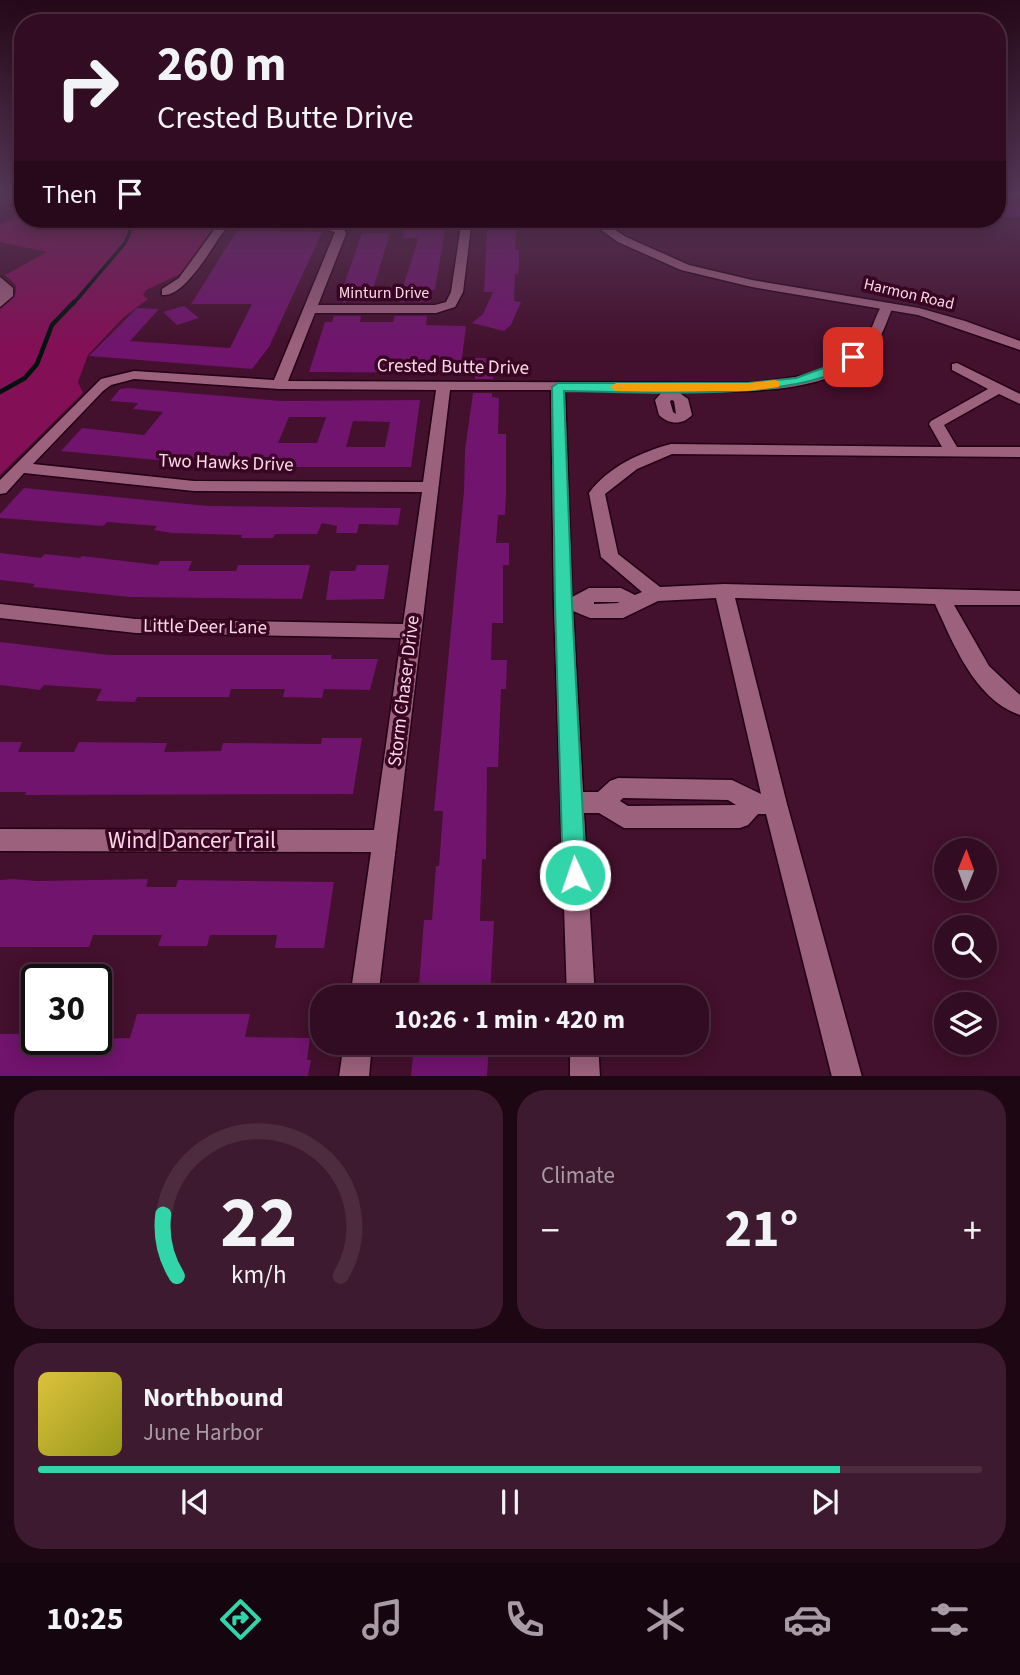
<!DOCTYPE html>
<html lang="en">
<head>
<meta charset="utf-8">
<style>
	body { margin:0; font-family:"Source Sans 3",sans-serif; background:#3d1a2f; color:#f1f3f6; height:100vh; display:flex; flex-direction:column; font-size:26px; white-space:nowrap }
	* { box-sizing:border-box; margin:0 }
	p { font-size:23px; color:#a89ba5 }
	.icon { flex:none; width:38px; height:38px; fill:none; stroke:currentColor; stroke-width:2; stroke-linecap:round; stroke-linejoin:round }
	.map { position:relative; height:1076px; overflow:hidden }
	.details { display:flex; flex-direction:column; gap:14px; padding:14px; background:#1c0713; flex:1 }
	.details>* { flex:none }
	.guide { position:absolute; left:14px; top:14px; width:992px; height:214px; border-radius:28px; box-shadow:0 4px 18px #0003,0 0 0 2px #4d2c40; background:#320c22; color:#f1f3f6; overflow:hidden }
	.needle { width:46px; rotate:1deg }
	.controls { position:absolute; left:934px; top:838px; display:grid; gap:14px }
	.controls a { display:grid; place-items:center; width:63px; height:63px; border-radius:50%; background:#320c22; box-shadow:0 4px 18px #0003,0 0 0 2px #4d2c40; font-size:35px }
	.speed { position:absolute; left:21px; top:964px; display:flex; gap:14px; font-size:35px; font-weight:700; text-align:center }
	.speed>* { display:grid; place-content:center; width:91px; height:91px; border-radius:50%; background:#320c22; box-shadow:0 4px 18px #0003,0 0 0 2px #4d2c40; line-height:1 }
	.speed .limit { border:4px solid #111; border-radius:10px; background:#fff; color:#111 }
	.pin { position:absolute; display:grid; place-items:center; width:60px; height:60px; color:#fff; margin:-30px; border-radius:14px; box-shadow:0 4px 10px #0006 }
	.me { position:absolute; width:77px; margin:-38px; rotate:357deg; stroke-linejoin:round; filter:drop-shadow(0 0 5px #0008) }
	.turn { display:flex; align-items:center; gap:24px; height:147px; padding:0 28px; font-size:32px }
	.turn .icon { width:91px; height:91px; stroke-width:2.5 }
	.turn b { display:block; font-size:49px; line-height:60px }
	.then { display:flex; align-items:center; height:66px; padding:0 28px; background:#0003; gap:14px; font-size:26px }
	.big { font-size:52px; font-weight:700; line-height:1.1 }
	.details .card { flex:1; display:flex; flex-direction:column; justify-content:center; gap:10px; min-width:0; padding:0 24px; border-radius:28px; background:#3d1a2f }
	.details .dial { align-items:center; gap:0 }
	.dial svg { height:182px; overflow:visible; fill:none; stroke:#4d2c40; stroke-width:7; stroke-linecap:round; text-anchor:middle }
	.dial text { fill:#f1f3f6; stroke:none }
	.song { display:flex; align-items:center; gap:21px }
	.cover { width:84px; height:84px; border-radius:10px; background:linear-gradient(135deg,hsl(50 70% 55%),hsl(60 70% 35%)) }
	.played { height:7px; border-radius:4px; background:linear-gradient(90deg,#32d4a9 85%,#4d2c40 85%) }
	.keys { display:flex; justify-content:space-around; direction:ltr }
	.heat { display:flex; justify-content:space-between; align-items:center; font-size:38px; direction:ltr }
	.details .tiles { flex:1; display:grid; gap:14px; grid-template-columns:1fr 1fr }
	.card:last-child { grid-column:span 2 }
	.trip { position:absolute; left:310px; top:985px; width:399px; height:70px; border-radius:28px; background:#320c22; box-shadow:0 4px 18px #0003,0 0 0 2px #4d2c40; font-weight:700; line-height:70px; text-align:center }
	.dock { display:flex; height:112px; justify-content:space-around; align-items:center; background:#14050e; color:#a89ba5 }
	.dock .icon { width:49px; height:49px }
	.dock .current { color:#32d4a9 }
	.dock b { font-size:32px; color:#f1f3f6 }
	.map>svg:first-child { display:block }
</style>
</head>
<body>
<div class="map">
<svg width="1020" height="1077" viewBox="0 0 1020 1077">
	<rect width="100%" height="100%" fill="#43102d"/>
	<!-- green -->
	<polygon fill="#830f56" points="23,210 23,219 219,219 182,273 146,290 143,295 148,299 124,317 88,355 78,382 83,393 0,475 0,308 16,293 16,285 5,275 47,252 0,242 0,225"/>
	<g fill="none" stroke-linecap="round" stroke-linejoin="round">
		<!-- stream-far1 -->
		<polyline stroke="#00120c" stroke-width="3.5" points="73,304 125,243 130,232 128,219"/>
		<!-- stream -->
		<polyline stroke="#00120c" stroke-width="4.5" points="0,392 25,378 37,364 52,325 74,302"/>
	</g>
	<!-- building -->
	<g fill="#70146d" fill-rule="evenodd">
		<rect x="998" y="196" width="22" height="21"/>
		<polygon points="405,219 444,219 443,223 446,225 435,289 432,290 430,302 398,302 417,243 417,238 403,238"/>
		<polygon points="488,219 517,219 515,250 519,250 519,264 518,274 515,274 514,301 521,302 511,325 504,331 472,323 483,314 493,292 484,292"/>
		<polygon points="237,231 322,232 269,347 252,369 89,356 137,308 159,309 130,341 230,348 252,304 191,304"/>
		<polygon points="362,233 390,233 373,289 367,289 364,302 338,302"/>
		<polygon points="184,306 199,318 177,325 163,312"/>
		<polygon points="334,316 361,316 360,322 393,322 395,316 427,316 426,325 466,326 462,358 493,358 493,379 475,379 475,373 309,372 325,322 332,322"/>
		<path d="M128 388 282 401 420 400 411 467H231L61 451 82 428 144 435 163 412 133 409 138 403 110 401 120 389ZM289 417H326L317 443H278ZM353 421 390 422 385 447H346Z"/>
		<polygon points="473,393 492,393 492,397 499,398 498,434 506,434 506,495 505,515 498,515 496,543 509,543 509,565 503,565 503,623 492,623 491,660 507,660 506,689 501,689 498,767 487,767 486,859 482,859 480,921 494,921 490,998 418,998 424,920 432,920 436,866 439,866 443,811 434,811 464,491 465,450"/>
		<polygon points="24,488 208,506 401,508 398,525 359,524 357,533 336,533 337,526 322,523 317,534 275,534 273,538 241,538 242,535 172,533 154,530 157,526 107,522 103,526 0,518 0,514"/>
		<polygon points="0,553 41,558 45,554 80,558 82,556 158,565 160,561 192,561 188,571 236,571 238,565 310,565 302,599 130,597 33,587 35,584 0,580"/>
		<polygon points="357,565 389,565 384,599 326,600 330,571 355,571"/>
		<polygon points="0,642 109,655 332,655 331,659 378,659 370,690 324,689 322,698 283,697 285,689 231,689 229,697 137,697 135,702 96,701 102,689 44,685 40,690 0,685"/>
		<polygon points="322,738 362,738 353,794 25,795 26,792 0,792 0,742 22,742 18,752 74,752 79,742 167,743 164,752 221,751 223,743 321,744"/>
		<polygon points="13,879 37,881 148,879 146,887 176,887 178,880 334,882 324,948 275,948 277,935 210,935 207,946 158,946 162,935 93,935 89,947 0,947 0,880"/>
		<polygon points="137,1014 250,1014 245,1037 310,1038 307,1060 311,1060 308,1076 0,1076 0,1034 37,1034 37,1040 130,1038"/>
		<polygon points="414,1043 489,1043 487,1076 411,1076"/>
	</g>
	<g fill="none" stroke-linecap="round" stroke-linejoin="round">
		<defs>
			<g id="minor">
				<path d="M222 219H232L230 222 326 223 344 228 346 234 318 305H435L446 302 451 292 462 219H472L463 292 455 307 436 313H315L288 381 748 383C786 379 838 376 864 343 872 331 875 316 883 303H891L893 306C887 321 882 337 872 349 831 398 734 391 677 391L688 399 692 415C683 425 669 425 659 415L655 400 663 391 565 390 572 597 589 588H621L635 595 642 592 601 557 589 493C608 467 641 452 671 444L942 447 929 424 931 421 988 389 952 370V364L957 363 1020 394V404L999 394 944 425 957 447H1020V457L672 454 637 469 605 494 618 554 660 587 724 584 1020 591V605H954L989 666 1020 695V715C975 700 953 643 935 604L735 598 787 804 862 1077H832L766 814H758L748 825 740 828H624L599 813H584L595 998H567L554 604 551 390H450L378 998H350L371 852 0 851V829L374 830 401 638 136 633 0 618V604L136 619 403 624 422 492 194 491 24 473 6 493 0 494V480L101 379 134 371 274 380 335 232 325 229 226 228C213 245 185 298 162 295V289L179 278ZM134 379 279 389 436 390 423 482 194 481 33 464 103 391 111 385ZM672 400 674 401 676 414 673 412 670 401ZM716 598 761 794 732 780 618 778 610 781 598 792H583L573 611 590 618H623L658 601ZM594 602H617L620 603 594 604ZM623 798 728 800 736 805 628 806 620 801Z"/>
				<polygon points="0,277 13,288 13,296 0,307"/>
				<polygon points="344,1043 372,1043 369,1077 339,1077"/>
				<polygon points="570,1043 598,1043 600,1077 570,1077"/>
			</g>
			<polygon id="tertiary" points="586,219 598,219 626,237 689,265 752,280 919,308 965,321 1020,341 1020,350 918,315 752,287 681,270 618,242"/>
		</defs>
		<!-- minor casing -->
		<use href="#minor" stroke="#230114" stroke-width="3"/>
		<!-- tertiary casing -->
		<use href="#tertiary" stroke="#230114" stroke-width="3"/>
		<!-- minor -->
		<use href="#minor" fill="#9c617d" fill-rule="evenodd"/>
		<!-- tertiary -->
		<use href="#tertiary" fill="#9c617d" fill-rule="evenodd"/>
	</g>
	<!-- sky -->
	<linearGradient id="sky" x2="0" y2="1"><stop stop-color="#250919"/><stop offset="0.56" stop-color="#553757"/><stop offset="1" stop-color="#553757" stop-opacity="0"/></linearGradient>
	<rect width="1020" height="347" fill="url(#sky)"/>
	<!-- route -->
	<path fill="#32d4a9" stroke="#208a6e" stroke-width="2" d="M853 354 859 357C815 405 630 391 564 391L572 604 586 875 583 883 575 886 567 883 563 875 555 604 552 387 558 383H748L796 378 837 363Z"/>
	<!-- slow -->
	<polygon fill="#f59e0b" points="774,380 779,381 779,387 748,391 616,391 610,387 616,383 748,383"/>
	<g text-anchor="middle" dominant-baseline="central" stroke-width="7" stroke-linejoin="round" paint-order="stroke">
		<!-- far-street labels -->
		<g font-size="16" fill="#fbd8e7" stroke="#380523">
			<text x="384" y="293">Minturn Drive</text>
			<text transform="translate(909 294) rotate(13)">Harmon Road</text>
		</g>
		<!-- street labels -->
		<g font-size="19" fill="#fbd8e7" stroke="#380523">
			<text transform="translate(453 367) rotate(1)">Crested Butte Drive</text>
			<text transform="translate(226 463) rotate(2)">Two Hawks Drive</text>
			<text transform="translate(205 627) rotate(1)">Little Deer Lane</text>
			<text transform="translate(404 691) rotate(-83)">Storm Chaser Drive</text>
		</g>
		<!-- near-street labels -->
		<g font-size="23" fill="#fbd8e7" stroke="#380523">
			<text x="192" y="840">Wind Dancer Trail</text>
		</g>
	</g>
</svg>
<div class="controls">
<a><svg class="needle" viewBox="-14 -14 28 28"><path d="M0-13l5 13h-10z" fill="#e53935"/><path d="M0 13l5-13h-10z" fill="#a89ba5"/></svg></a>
<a><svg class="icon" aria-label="search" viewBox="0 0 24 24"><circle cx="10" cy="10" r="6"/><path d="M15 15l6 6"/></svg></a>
<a><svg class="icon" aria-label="layers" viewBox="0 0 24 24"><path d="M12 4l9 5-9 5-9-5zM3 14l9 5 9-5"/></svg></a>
</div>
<div class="speed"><div class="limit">30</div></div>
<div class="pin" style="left:853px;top:357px;background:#d93025"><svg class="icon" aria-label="arrive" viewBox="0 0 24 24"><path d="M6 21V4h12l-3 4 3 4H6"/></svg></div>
<svg class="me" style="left:575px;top:875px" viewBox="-20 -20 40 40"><circle r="17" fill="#32d4a9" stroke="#fff" stroke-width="3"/><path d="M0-11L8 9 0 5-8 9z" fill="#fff"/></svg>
<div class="trip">10:26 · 1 min · 420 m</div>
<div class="guide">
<div class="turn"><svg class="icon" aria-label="right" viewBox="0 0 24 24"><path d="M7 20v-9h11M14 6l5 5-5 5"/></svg><div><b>260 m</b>Crested Butte Drive</div></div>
<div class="then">Then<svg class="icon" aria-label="arrive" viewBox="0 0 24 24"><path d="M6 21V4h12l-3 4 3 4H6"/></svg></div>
</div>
</div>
<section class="details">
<div class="tiles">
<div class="card dial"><svg viewBox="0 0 100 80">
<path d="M14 69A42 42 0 1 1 86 69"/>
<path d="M14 69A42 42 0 0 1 8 42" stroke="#32d4a9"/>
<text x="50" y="56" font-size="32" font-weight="700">22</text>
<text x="50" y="72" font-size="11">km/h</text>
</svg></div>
<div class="card"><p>Climate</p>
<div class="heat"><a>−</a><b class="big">21°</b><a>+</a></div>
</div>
<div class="card">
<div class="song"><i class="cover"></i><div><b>Northbound</b><p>June Harbor</p></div></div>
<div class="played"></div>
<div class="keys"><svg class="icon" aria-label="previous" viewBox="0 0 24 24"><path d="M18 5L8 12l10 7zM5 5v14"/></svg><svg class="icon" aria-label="pause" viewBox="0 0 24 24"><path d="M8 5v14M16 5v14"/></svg><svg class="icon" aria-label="next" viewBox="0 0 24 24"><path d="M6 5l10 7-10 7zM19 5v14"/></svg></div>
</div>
</div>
</section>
<nav class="dock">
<b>10:25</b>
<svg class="icon current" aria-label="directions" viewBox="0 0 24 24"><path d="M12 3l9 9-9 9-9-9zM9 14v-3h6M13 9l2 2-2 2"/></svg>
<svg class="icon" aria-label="music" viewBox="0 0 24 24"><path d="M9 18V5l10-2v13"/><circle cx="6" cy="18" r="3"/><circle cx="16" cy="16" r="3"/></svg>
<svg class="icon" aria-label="phone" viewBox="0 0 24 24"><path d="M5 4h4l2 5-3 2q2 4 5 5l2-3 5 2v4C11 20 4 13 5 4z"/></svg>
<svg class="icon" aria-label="climate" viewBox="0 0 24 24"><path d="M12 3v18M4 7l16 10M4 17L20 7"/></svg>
<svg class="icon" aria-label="car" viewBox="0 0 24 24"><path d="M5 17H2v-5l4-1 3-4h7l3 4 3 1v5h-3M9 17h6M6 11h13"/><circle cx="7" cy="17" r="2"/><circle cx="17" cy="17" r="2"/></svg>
<svg class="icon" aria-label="filters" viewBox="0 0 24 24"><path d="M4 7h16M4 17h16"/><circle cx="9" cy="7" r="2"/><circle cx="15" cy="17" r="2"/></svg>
</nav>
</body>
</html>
